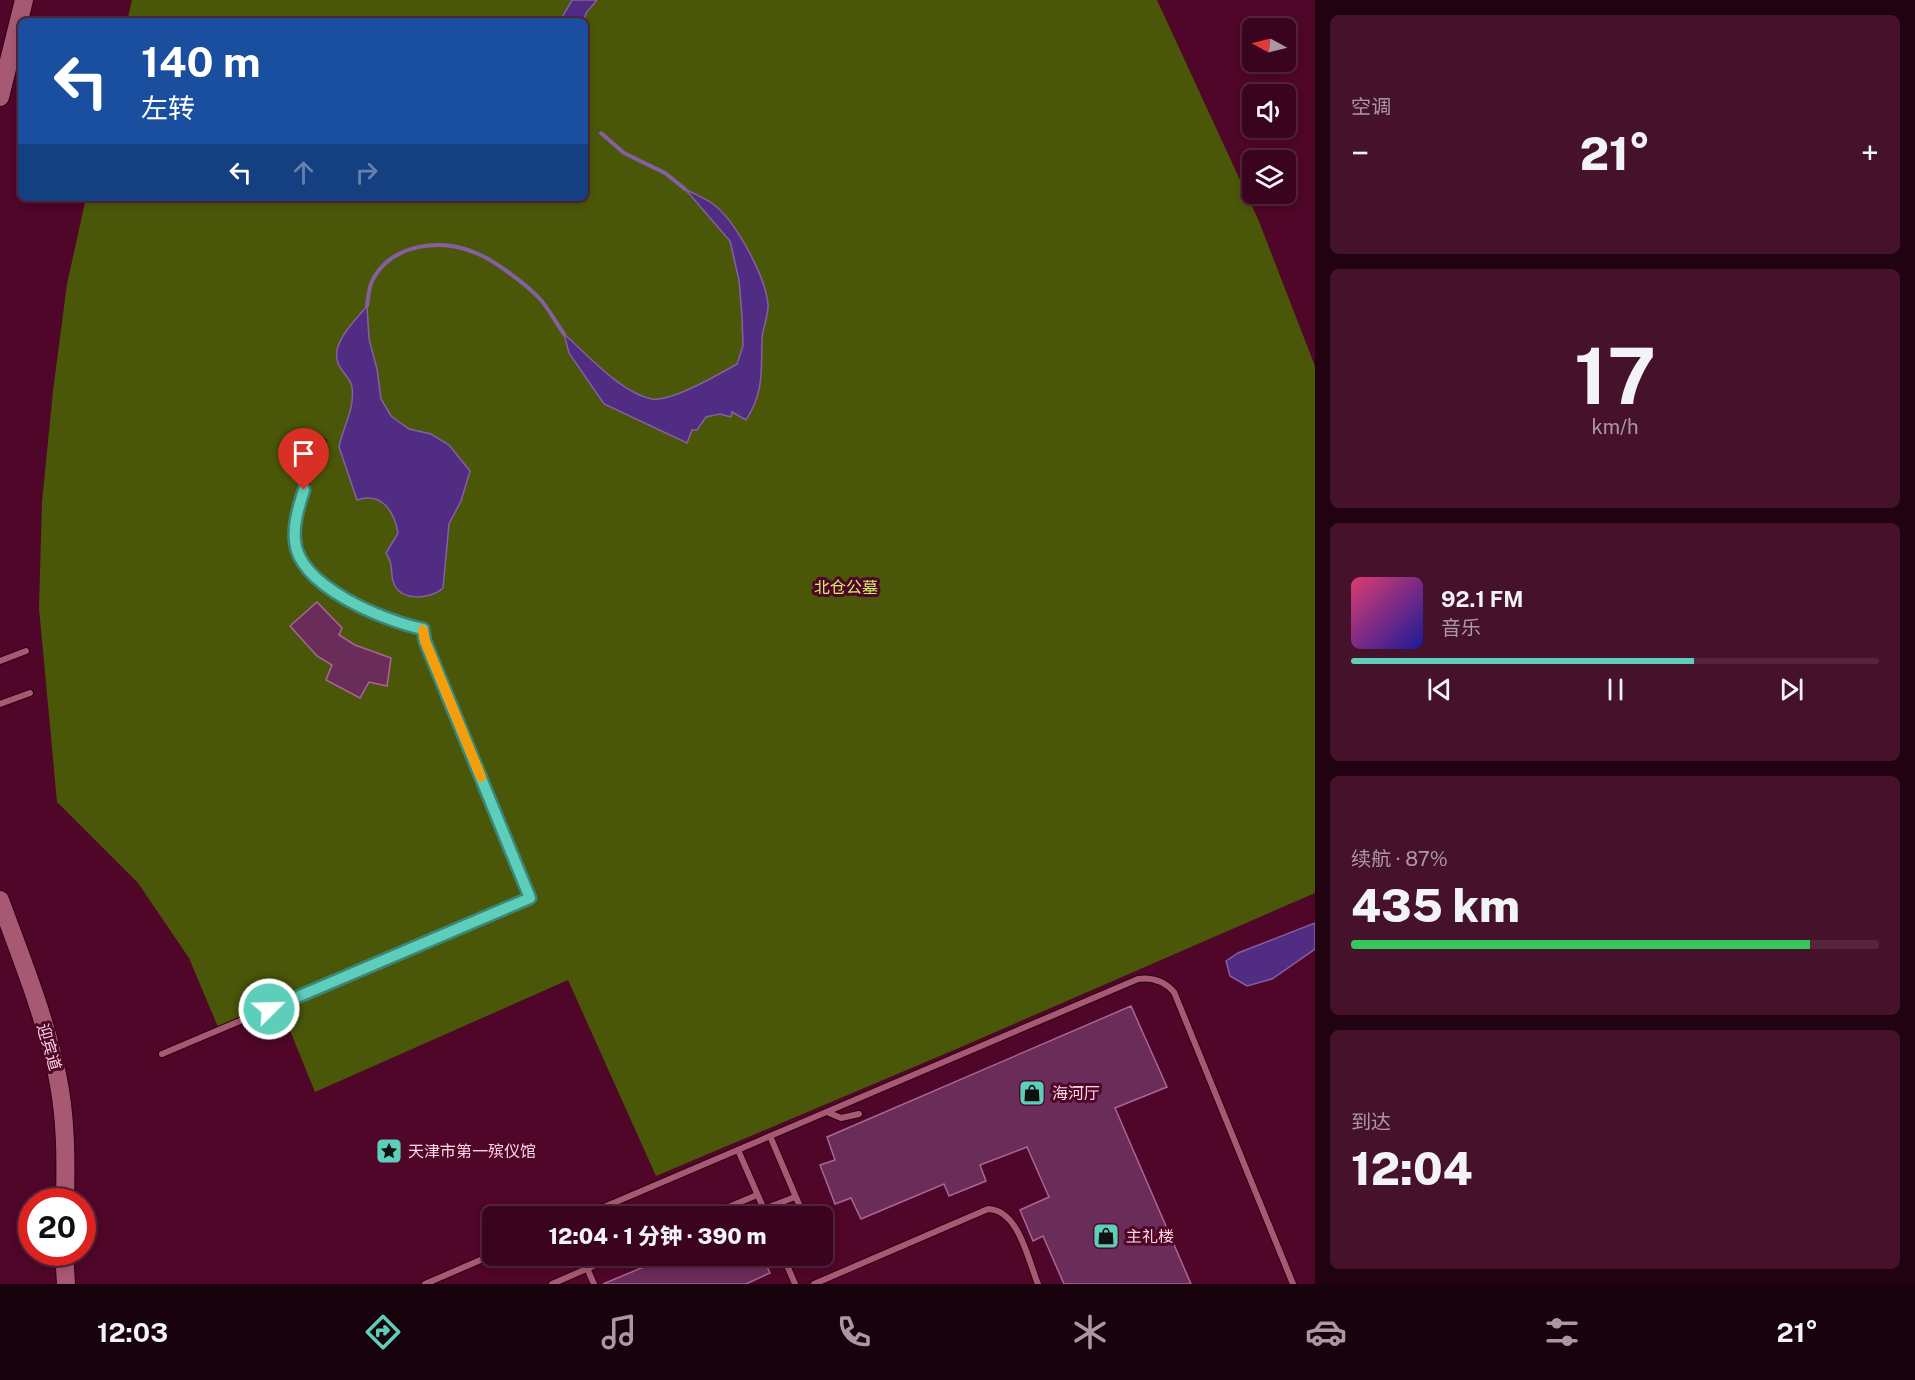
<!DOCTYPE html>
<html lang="zh">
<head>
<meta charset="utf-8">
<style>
	body { margin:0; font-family:"Public Sans","Noto Sans SC",sans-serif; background:#46122b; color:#f1f3f6; height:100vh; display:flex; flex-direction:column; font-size:22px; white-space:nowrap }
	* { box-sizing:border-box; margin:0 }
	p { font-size:20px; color:#ac98a4 }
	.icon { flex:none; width:33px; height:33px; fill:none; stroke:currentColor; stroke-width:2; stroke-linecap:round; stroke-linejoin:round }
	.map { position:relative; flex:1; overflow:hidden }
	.panel { display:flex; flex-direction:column; gap:15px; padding:15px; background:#200210; width:600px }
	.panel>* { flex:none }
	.banner { position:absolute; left:18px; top:18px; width:570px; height:183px; border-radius:9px; box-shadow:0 3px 9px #0003,0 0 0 2px #54253c; background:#1a4fa0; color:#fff; overflow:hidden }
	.needle { width:39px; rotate:277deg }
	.fabs { position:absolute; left:1242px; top:18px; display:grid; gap:12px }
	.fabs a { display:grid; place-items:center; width:54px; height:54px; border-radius:9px; background:#3b041e; box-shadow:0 3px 9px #0003,0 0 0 2px #54253c; font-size:30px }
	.speed { position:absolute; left:18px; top:1188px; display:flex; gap:12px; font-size:30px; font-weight:700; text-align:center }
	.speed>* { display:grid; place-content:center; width:78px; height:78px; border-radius:50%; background:#3b041e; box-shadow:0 3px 9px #0003,0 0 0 2px #54253c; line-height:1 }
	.speed .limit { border:9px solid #d22; background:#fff; color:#111 }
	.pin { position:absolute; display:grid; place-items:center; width:51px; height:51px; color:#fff; margin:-62px -26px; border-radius:50% 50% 50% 0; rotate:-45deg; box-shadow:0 0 6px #0007 }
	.pin .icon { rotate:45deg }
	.me { position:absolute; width:66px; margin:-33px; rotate:67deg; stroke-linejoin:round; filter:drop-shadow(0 0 4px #0008) }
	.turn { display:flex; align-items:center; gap:21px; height:126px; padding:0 24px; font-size:27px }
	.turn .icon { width:78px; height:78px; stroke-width:2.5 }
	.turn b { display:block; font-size:42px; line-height:51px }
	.lanes { display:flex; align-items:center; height:57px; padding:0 24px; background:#0003; justify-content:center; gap:30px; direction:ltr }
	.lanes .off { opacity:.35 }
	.big { font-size:45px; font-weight:800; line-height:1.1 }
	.panel .tile { flex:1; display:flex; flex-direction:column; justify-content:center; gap:9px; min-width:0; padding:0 21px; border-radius:9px; background:#46122b }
	.panel .dial { align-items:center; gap:0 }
	.dial b { font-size:78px; line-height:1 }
	.song { display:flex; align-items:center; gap:18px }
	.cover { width:72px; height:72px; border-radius:9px; background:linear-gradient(135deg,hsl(340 70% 55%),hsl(240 70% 35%)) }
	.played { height:6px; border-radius:3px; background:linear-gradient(90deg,#5dceb9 65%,#54253c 65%) }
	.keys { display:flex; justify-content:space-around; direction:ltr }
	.heat { display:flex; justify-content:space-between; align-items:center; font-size:33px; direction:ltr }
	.charge { height:9px; border-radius:4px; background:linear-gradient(90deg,#34c759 87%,#54253c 0) }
	.trip { position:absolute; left:482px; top:1206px; width:351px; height:60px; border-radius:9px; background:#3b041e; box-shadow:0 3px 9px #0003,0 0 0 2px #54253c; font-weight:800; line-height:60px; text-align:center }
	.menu { display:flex; height:96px; justify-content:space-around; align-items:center; background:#18020c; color:#ac98a4 }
	.menu .icon { width:42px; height:42px }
	.menu .active { color:#5dceb9 }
	.menu b { font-size:27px; color:#f1f3f6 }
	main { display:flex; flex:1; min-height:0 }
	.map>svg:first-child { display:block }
</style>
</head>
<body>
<main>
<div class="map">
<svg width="1315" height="1284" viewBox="0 0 1315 1284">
	<rect width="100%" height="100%" fill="#4f0628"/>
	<!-- green -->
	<polygon fill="#4a5708" points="132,0 1157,0 1258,219 1315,366 1315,893 954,1050 656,1176 568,980 315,1092 278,1001 218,1027 189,958 138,883 57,802 39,608 42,502 53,391 67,284 86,198 585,198 585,21 127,21"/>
	<!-- water -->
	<g fill="#512c83" stroke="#8560a0" stroke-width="1.5">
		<polygon points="572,0 597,0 586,13 584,21 560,21"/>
		<path d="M685 189C694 194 705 198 713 204 736 221 765 276 768 304 769 315 762 329 762 340 761 372 764 392 746 420L732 412 731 417 720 414 706 417 697 430H692L687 443 604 404 569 353 564 334C587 354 621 393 652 399 672 402 719 374 737 364L743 346 742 316 739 280 730 241Z"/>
		<path d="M367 306 369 339 377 369 381 399 391 416 409 429 431 434 449 445 470 471 461 501 449 524 443 588C432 599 402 602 394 584 389 571 395 568 386 553L398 533C394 511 382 492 357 500L339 447C343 426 355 410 352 387 351 378 341 372 338 363 330 343 356 320 367 306Z"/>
		<polygon points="1315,923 1315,949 1272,979 1247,986 1230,976 1226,961 1238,953"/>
	</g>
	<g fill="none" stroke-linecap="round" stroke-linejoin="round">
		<!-- stream -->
		<g stroke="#8560a0" stroke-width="4">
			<polyline points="601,133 624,153 665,173 685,189"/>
			<path d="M367 306C368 298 369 286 373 279 393 243 442 238 476 253 494 260 527 285 540 299 549 309 556 323 564 334"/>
		</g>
	</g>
	<!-- building -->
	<g fill="#6a2c59" stroke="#aa6695" stroke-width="1.5">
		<polygon points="317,602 342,628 339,635 355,645 391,658 387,686 369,682 360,698 326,680 332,665 317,656 290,626"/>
		<polygon points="1131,1006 1167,1087 1115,1108 1191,1284 1064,1284 1043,1236 1033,1241 1020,1210 1049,1197 1027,1147 980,1165 986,1181 949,1196 944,1184 861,1219 851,1198 835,1204 820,1165 835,1160 827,1137"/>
		<polygon points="670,1256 762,1256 770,1273 746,1284 603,1284"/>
	</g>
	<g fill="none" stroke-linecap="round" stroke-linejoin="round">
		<defs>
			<g id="lane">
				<polyline points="0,661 26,651"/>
				<polyline points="0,704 30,693"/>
				<path d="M162 1054 530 898 425 641 423 629C383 621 303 589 295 543 289 514 312 468 323 442"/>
				<polyline points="827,1112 841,1118 859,1114"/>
				<polyline points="770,1136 804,1216"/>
				<polyline points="738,1150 767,1216"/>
				<polyline points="764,1209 795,1197"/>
				<path d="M583 1216 1138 979C1153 977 1164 981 1174 992L1293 1284"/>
				<polyline points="707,1216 757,1195"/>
				<polyline points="783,1256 795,1284"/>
				<polyline points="821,1256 822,1257"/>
				<polyline points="587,1268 594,1284"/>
				<polyline points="425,1284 492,1255"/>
				<polyline points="552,1284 616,1256"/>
				<path d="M814 1284 988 1209C1019 1210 1028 1260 1038 1284"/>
			</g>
			<g id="secondary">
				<polyline points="0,97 24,0"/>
				<path d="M0 900C21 957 44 1014 57 1074 66 1116 66 1159 65 1202"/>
				<polyline points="64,1252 66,1284"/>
			</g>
		</defs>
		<!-- lane casing -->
		<use href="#lane" stroke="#2c0011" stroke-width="8"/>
		<!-- secondary casing -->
		<use href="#secondary" stroke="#2c0011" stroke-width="20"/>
		<!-- lane -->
		<use href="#lane" stroke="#a75973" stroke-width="6"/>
		<!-- secondary -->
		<use href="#secondary" stroke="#a75973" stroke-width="18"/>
	</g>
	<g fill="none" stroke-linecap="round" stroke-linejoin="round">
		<defs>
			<path id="route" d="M269 1009 530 898 425 641 423 629C385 621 299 587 295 541 293 524 299 506 304 490"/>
		</defs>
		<!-- route casing -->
		<use href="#route" stroke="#3c8678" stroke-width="15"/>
		<!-- route -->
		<use href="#route" stroke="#5dceb9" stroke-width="10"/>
		<!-- slow -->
		<polyline stroke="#f59e0b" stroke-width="10" points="423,630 425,641 481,777"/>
	</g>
	<!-- icons -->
	<defs>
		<symbol id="shop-square" viewBox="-11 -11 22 22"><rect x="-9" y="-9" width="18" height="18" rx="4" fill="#5dceb9" stroke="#4f0628"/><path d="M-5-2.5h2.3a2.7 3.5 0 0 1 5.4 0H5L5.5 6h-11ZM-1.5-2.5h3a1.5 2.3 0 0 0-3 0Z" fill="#111"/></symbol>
		<symbol id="sight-square" viewBox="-11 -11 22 22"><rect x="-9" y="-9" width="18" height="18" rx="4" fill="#5dceb9" stroke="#4f0628"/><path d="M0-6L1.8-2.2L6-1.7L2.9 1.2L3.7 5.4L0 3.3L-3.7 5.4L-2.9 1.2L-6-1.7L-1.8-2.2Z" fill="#111"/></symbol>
	</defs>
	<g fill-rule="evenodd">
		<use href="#shop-square" x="1017" y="1078" width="30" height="30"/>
		<use href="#sight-square" x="374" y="1136" width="30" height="30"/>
		<use href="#shop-square" x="1091" y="1221" width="30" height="30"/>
	</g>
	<g text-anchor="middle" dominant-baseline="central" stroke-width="6" stroke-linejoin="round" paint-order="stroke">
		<!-- park labels -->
		<g font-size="16" fill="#d4f163" stroke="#4f0628">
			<text x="846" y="587">北仓公墓</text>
		</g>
		<!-- street labels -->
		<g font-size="16" fill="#fdd8e2" stroke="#4f0628">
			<text transform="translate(49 1047) rotate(74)">迎宾道</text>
		</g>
		<!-- poi labels -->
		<g font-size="16" fill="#fdd8e2" stroke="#4f0628" text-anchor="start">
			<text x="1052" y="1093">海河厅</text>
			<text x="408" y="1151">天津市第一殡仪馆</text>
			<text x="1126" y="1236">主礼楼</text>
		</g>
	</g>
</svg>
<div class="fabs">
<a><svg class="needle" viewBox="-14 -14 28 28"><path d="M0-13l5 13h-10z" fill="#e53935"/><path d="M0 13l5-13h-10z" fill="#ac98a4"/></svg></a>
<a><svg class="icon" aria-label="sound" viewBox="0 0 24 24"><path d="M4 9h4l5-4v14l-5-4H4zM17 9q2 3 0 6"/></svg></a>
<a><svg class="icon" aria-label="layers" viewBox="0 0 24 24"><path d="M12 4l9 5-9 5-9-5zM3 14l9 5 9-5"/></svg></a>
</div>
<div class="speed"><div class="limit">20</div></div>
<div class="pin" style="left:304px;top:490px;background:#d93025"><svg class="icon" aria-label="arrive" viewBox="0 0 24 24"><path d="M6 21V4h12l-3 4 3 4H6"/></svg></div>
<svg class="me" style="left:269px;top:1009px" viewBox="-20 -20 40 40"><circle r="17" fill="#5dceb9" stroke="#fff" stroke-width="3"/><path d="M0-11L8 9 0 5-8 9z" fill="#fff"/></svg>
<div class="trip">12:04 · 1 分钟 · 390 m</div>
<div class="banner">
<div class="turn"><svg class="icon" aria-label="left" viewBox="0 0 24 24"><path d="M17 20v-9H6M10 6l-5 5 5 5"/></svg><div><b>140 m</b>左转</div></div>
<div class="lanes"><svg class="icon" aria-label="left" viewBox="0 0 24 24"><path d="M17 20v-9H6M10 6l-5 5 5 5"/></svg><svg class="icon off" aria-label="ahead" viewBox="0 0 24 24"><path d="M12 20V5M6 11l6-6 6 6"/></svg><svg class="icon off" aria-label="right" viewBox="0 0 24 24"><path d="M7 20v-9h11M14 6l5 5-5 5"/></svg></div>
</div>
</div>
<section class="panel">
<div class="tile"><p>空调</p>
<div class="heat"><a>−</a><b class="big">21°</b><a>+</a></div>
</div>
<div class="tile dial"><b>17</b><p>km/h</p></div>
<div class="tile">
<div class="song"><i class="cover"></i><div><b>92.1 FM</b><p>音乐</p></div></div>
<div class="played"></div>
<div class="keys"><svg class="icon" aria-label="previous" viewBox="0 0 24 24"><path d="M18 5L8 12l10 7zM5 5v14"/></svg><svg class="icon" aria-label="pause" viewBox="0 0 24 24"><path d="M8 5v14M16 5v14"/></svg><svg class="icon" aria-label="next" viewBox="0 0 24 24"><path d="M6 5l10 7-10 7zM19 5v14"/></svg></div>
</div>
<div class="tile"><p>续航 · 87%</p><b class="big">435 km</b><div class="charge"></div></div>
<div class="tile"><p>到达</p><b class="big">12:04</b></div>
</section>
</main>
<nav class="menu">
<b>12:03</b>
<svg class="icon active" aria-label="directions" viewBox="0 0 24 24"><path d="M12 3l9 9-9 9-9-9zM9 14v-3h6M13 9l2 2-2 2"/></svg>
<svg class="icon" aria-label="music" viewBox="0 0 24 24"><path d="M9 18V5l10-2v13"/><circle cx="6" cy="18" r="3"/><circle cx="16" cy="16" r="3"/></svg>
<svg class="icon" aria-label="phone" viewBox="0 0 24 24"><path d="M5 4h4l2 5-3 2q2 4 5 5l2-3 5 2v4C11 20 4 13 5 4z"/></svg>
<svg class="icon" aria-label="climate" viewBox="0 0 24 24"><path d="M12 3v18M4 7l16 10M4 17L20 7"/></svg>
<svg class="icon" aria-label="car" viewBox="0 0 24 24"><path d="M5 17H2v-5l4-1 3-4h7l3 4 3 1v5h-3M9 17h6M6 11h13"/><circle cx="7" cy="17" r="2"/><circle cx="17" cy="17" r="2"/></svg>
<svg class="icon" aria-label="filters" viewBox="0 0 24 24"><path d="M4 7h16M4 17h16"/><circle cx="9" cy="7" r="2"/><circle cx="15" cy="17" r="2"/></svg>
<b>21°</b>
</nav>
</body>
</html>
